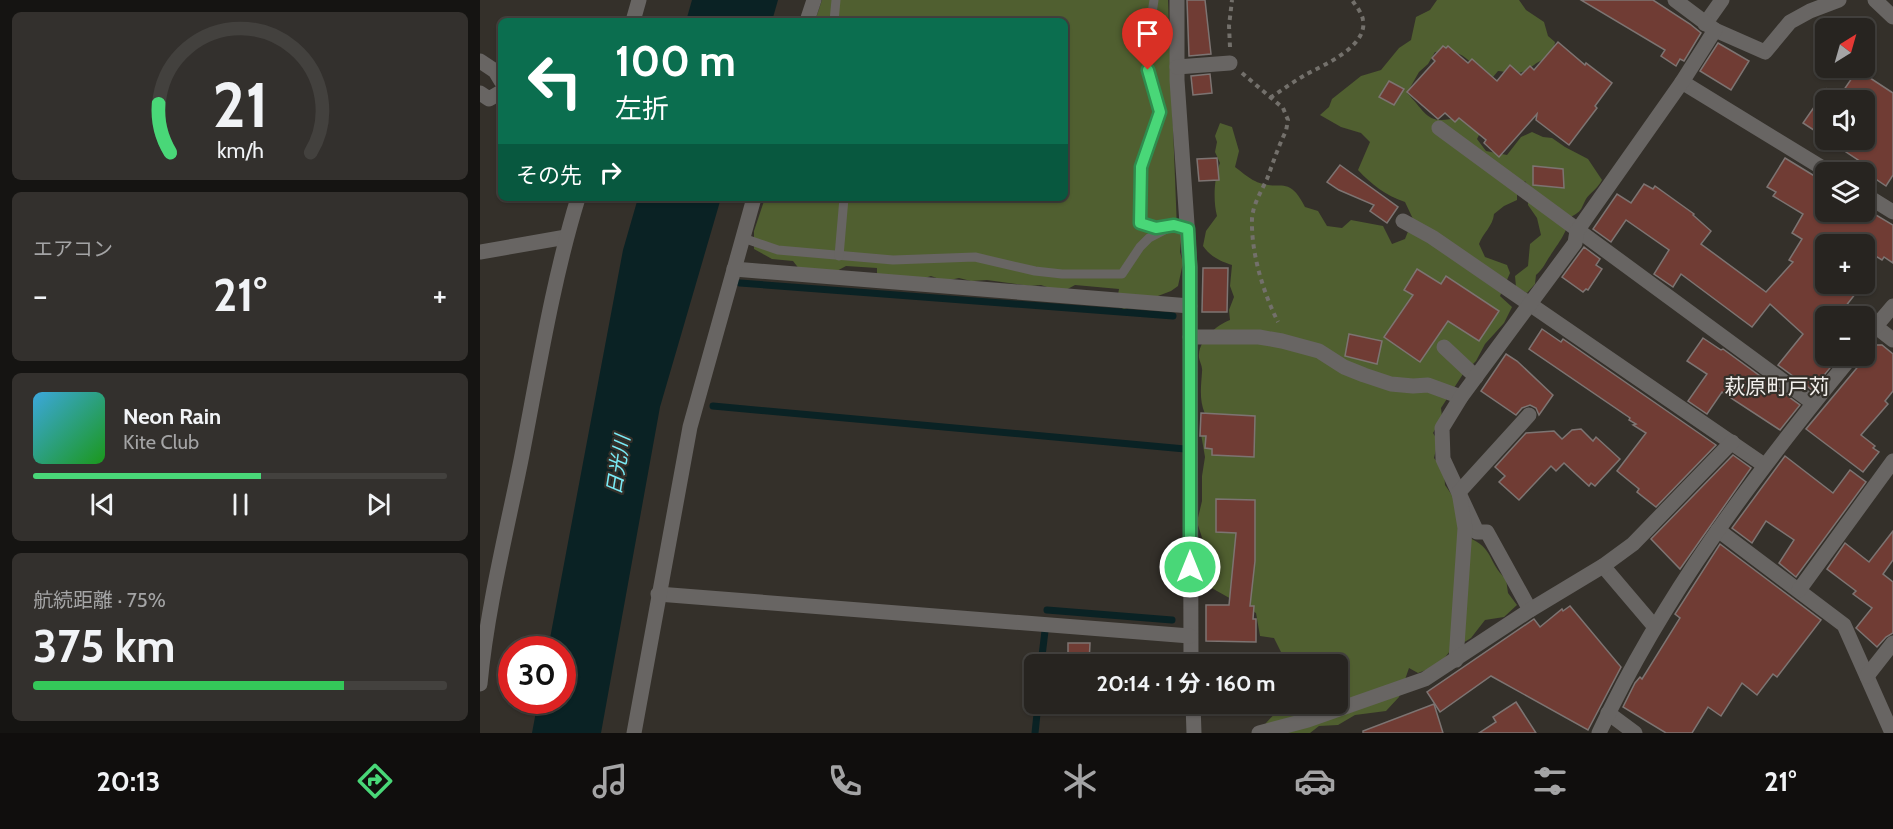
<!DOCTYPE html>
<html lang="ja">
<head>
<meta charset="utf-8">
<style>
	body { margin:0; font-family:Cabin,"Noto Sans JP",sans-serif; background:#33302d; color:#f1f3f6; height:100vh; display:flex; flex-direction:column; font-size:22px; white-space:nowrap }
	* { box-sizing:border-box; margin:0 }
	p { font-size:20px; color:#a4a4a5 }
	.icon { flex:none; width:33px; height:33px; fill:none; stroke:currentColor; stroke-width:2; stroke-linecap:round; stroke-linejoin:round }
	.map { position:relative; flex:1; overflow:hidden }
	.side { display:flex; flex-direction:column; gap:12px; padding:12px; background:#151412; width:480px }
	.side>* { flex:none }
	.guide { position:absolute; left:18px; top:18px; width:570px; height:183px; border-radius:9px; box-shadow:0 2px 4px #0004,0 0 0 2px #43413e; background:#0b6e4f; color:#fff; overflow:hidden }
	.needle { width:39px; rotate:37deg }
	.fabs { position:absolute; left:1335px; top:18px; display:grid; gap:12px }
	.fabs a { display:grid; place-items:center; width:60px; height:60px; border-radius:9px; background:#272420; box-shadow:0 2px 4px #0004,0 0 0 2px #43413e; font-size:30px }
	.speed { position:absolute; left:18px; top:636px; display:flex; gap:12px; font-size:30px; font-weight:700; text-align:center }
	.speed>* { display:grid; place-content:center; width:78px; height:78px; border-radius:50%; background:#272420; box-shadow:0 2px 4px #0004,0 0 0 2px #43413e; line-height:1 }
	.speed .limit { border:9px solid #d22; background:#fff; color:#111 }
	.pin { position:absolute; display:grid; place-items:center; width:51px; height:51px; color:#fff; margin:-62px -26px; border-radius:50% 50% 50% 0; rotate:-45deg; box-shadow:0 0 6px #0007 }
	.pin .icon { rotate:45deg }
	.me { position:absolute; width:66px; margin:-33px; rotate:0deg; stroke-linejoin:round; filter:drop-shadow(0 0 4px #0008) }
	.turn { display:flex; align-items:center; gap:21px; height:126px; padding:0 18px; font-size:27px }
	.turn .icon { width:78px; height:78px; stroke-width:2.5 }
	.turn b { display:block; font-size:42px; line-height:51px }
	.then { display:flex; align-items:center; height:57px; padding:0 18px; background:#0003; gap:12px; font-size:22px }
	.big { font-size:45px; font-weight:700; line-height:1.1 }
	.side .tile { flex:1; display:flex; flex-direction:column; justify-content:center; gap:9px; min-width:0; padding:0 21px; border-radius:9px; background:#33302d }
	.side .dial { align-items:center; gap:0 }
	.dial svg { height:156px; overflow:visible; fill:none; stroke:#43413e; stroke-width:7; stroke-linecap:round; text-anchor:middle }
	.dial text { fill:#f1f3f6; stroke:none }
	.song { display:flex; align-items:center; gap:18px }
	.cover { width:72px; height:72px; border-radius:9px; background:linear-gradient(135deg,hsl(200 70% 55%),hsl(120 70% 35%)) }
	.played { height:6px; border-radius:3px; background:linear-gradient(90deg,#49d778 55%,#43413e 55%) }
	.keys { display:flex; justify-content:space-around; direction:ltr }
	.heat { display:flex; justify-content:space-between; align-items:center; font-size:33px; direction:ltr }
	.charge { height:9px; border-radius:4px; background:linear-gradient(90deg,#34c759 75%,#43413e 0) }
	.trip { position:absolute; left:544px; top:654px; width:324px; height:60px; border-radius:9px; background:#272420; box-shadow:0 2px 4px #0004,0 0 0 2px #43413e; font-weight:700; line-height:60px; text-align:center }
	.tab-bar { display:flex; height:96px; justify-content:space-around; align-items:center; background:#100e0d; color:#a4a4a5 }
	.tab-bar .icon { width:42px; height:42px }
	.tab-bar .current { color:#49d778 }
	.tab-bar b { font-size:27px; color:#f1f3f6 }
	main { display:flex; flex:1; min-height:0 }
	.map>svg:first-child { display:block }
</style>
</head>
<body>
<main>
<section class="side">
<div class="tile dial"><svg viewBox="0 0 100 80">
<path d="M14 69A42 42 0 1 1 86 69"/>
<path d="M14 69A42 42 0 0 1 8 44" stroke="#49d778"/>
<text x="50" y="56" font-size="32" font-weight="700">21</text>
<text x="50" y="72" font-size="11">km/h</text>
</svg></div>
<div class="tile"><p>エアコン</p>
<div class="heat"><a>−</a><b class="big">21°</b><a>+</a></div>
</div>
<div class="tile">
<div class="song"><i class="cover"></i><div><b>Neon Rain</b><p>Kite Club</p></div></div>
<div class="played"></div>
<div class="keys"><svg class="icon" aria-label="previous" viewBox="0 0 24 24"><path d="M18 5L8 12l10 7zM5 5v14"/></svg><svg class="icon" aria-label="pause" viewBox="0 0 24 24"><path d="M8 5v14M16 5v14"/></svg><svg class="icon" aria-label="next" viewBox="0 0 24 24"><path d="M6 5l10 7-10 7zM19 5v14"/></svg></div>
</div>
<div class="tile"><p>航続距離 · 75%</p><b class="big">375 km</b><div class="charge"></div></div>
</section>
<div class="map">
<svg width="1413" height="733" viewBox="0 0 1413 733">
	<rect width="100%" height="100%" fill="#34302a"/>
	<!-- green -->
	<g fill="#505f30">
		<polygon points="342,0 688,0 697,229 702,230 700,252 703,263 698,286 691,291 644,309 636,306 639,289 595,285 582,292 561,285 550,286 507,280 491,281 479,278 465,281 451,276 439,280 397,276 397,268 366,266 353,273 320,270 313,261 292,259 274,249 274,231 285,198 585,198 585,21 335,21"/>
		<path d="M957 0H1039L1046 10 1064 22 1068 36 1075 42C1072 63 1067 55 1054 65 1039 76 1037 73 1018 71L1013 77C985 67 992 48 955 52L948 64 939 72 927 93C947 113 946 126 979 117L1001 131 997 139 1006 151 1027 155 1041 137 1052 132 1063 137 1072 138 1085 147 1108 159 1122 180C1117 189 1110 193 1106 199 1100 210 1103 210 1091 217 1085 235 1080 241 1070 256 1065 263 1064 268 1056 275L1055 284 1047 293 1036 287 1035 276 1048 266 1050 244 1061 235 1057 218 1048 205V186L1045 181 1037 189V200L1024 206 1014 214C1013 226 1003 233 999 244L1005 257 1027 265 1030 273 1020 296 1032 307 1024 323 1005 344 996 361 983 374 961 408 962 417 953 433 958 441 954 458 964 471 965 485 976 501 987 537C1015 548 1007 562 1026 579L1028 593 1037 605 1024 617 1005 620 991 638 970 651 959 665 938 673 929 668 919 697 906 711 875 715 858 725 839 726 830 733H782L786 723 801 707V704H858V664H807L794 638 780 636 776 613 721 582 726 550 717 522 722 501V476L725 457 720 428 725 414C719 400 721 387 722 372 723 365 718 360 719 354 720 339 737 325 750 320L749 310 754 297 750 286 752 265C740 261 731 257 723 246L726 231 737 216C733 201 734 178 740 163L735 152 737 142 735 136 740 123 752 127 759 151 755 167C761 171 768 178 775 181 799 193 808 173 825 207L838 211 847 226 862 228 871 220 903 226 912 244 925 239 933 219 925 202C905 195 892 185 878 170L890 142 881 133 861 127 840 115 849 107 852 99 881 76 901 70 919 48 931 40 936 17 950 10Z"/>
	</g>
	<!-- water -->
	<g fill="#0a2224">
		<polygon points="212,0 298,0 292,21 206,21"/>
		<polygon points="158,198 241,198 180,407 121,733 52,733 58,701 82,700 82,650 68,649 143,250"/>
	</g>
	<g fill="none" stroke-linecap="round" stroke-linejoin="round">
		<!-- stream -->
		<g stroke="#0a2224" stroke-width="7">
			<polyline points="260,283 693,316"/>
			<polyline points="233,406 705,449"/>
			<polyline points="567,610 692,620"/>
			<polyline points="561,664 565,631"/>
			<polyline points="555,733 558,704"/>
		</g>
	</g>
	<!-- building -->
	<g fill="#703c34" stroke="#7d7472" stroke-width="1.5">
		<polygon points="707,0 725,0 731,54 709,56"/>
		<polygon points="1101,0 1173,0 1210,24 1221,33 1204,61 1200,59 1196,66 1181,56 1185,50"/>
		<polygon points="1078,42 1105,65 1106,63 1132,83 1115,106 1117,108 1089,145 1056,120 1057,114 1019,157 1004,143 1006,140 979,118 975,122 965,113 958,119 927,92 955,61 952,58 963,46 966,48 968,46 988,63 992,59 1017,81 1030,65 1041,75 1050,66 1054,70"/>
		<polygon points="1238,43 1269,61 1251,90 1220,71"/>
		<polygon points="1376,72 1379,74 1381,72 1413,93 1413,175 1406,186 1384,171 1384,164 1348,140 1384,140 1384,100 1357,100"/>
		<polygon points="730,74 732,93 713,95 711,76"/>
		<polygon points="909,81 924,89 914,105 899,97"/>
		<polygon points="1346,90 1346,138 1323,123"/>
		<polygon points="737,158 739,180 719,181 717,159"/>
		<polygon points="1305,158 1346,183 1346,212 1391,212 1413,225 1413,263 1404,257 1402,260 1384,249 1384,244 1346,244 1346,284 1383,284 1358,316 1346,316 1346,365 1350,368 1332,390 1298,365 1323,334 1290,304 1272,327 1201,274 1193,287 1174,274 1189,250 1146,220 1131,242 1113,229 1137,194 1151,203 1164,184 1173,189 1175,186 1214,214 1213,215 1231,231 1221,244 1286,292 1313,262 1309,260 1322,239 1312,233 1323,214 1293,196 1296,192 1287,187"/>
		<polygon points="860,165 918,207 907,223 890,211 894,205 859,190 847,182"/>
		<polygon points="1053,166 1083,169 1084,188 1053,185"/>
		<polygon points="1104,247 1120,259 1116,265 1122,269 1108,290 1106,289 1103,292 1082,277"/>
		<polygon points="723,268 748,268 747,312 722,312"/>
		<polygon points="937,269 961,284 966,276 1019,311 999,341 968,321 940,362 904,337 933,295 924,290"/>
		<polygon points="1062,329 1081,342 1083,339 1236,445 1176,507 1157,492 1159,489 1137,471 1166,433 1153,425 1156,424 1149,420 1150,418 1049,349"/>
		<polygon points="869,334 902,341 897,364 865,356"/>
		<polygon points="1223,338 1241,350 1243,349 1320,405 1300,430 1242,392 1227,414 1208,401 1227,374 1207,361"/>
		<polygon points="1396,345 1402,345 1413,354 1413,391 1405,401 1408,404 1381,435 1395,446 1393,448 1399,452 1383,472 1326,429"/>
		<polygon points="1026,354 1037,361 1073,395 1059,415 1056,408 1050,405 1042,408 1036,415 1001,391"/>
		<polygon points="721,413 775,416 774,457 732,455 732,449 725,448 726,436 720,436"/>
		<polygon points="1101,429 1113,441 1116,437 1140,459 1115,486 1111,483 1109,486 1084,463 1076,471 1071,466 1039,500 1019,482 1025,476 1015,467 1046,433 1074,431 1082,439 1092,430"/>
		<polygon points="1253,455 1271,468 1200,569 1171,539"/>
		<polygon points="1305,456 1353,493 1370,470 1386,482 1316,577 1299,563 1314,540 1286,521 1272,543 1252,528"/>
		<polygon points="736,499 775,500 775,561 770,606 774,606 773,619 776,619 776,642 726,641 726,605 749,605 756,533 736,532"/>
		<polygon points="1413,531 1413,560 1403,574 1413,582 1413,633 1406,637 1397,647 1376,628 1392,608 1373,594 1376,591 1347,569 1365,543 1389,562"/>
		<polygon points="1240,544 1341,620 1297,677 1293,674 1277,695 1262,683 1241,716 1228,707 1212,733 1186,733 1143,707 1155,683 1160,677 1162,679 1200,618 1195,614"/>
		<polygon points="1090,606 1141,667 1108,730 1011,676 960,712 947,692 1054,619 1060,627 1082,609 1083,611"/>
		<polygon points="588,643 610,643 609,664 588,664"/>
		<polygon points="1036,702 1056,733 999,733 1016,722 1013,717"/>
		<polygon points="954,704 963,733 883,733 883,731"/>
	</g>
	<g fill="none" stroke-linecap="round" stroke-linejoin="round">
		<!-- path -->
		<g stroke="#73706b" stroke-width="4" stroke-dasharray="4.5 4.5" stroke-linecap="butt">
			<polyline points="750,47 749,26 752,0"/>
			<path d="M762 73 803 108 808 120 806 131C798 147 793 163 787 179 781 192 773 204 772 219 771 253 783 292 798 322"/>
			<path d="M790 98C802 90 813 82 825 75 843 65 888 47 883 20 882 13 876 6 872 0"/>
		</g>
		<!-- service -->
		<g stroke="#686563" stroke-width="9">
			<polyline points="674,0 669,33 668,70 680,112 661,167 660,223 676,228 685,226"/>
			<polyline points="354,21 356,0"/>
			<polyline points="263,238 298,250 413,260 495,257 555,271 582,274 642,274 660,247 669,238 694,225"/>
			<polyline points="359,256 364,198"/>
		</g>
		<!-- minor -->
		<g stroke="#686563" stroke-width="15">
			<polyline points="697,0 697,80 710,267 711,664"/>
			<polyline points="1395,0 1413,17"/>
			<polyline points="153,21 159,0"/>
			<polyline points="327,21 334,0"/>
			<polyline points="1225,24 1242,0"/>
			<polyline points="1235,30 1285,52 1310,22 1330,11 1359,0"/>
			<polyline points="0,61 15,71 21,81"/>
			<polyline points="697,67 750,63"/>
			<polyline points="1202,82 1349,172"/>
			<polyline points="0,93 9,99 21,92"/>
			<polyline points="959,128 1333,403"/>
			<polyline points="1384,194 1413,212"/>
			<polyline points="923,221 952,237 1284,465"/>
			<polyline points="0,252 86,237"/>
			<polyline points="254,269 710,306"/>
			<polyline points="1395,326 1413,340"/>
			<polyline points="710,337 779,337 802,341 839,351 864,367 884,375 911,384 933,386 948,385 981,397"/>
			<polyline points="1384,340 1413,306"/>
			<polyline points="964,347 996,377"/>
			<polyline points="1238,530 1364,625 1412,733"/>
			<polyline points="1123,566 1174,626"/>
			<polyline points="1319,590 1413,461"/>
			<polyline points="178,594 710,636"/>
			<polyline points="1050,610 1007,532 997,532 963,459 962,428 981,397 1095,243 1097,231 1202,82 1235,30 1195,0"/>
			<polyline points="976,660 985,528 979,492 1049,415"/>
			<polyline points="1387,676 1413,643"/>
			<path d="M0 684C7 609 26 534 41 460 58 373 72 283 98 198"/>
			<polyline points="713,704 714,733"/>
			<polyline points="1128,713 1155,733"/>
			<polyline points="154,733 210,427 274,198"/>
			<polyline points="779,733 828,720 945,679 1050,610 1123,566 1153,544 1252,442"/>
			<path d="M1119 733C1184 594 1275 474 1372 356"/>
		</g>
	</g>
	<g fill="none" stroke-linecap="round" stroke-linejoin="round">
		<defs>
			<polyline id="route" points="668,70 680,112 661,167 660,223 676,228 694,225 708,229 710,267 710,567"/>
		</defs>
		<!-- route casing -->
		<use href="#route" stroke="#2f8c4e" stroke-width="15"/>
		<!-- route -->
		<use href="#route" stroke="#49d778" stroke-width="10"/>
	</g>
	<g text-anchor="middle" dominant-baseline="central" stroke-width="4.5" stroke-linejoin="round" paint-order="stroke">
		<!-- water labels -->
		<g font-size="20" font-style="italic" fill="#7aebf6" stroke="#34302a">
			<text transform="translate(138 465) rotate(-81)">日光川</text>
		</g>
		<!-- quarter labels -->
		<g font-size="21" fill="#f2efec" stroke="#34302a">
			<text x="1297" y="386">萩原町戸苅</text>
		</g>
	</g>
</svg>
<div class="fabs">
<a><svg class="needle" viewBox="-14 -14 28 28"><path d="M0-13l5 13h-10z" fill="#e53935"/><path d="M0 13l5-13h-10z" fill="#a4a4a5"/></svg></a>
<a><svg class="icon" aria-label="sound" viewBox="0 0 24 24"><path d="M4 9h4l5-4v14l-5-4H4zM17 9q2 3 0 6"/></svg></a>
<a><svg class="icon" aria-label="layers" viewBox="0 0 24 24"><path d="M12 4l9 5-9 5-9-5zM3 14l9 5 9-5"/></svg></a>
<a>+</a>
<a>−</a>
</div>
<div class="speed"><div class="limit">30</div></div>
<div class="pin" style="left:668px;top:70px;background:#d93025"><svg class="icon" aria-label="arrive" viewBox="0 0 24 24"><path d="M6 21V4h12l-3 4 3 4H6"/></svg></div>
<svg class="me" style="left:710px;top:567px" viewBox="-20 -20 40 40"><circle r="17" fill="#49d778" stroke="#fff" stroke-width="3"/><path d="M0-11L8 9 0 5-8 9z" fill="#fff"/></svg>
<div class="trip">20:14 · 1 分 · 160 m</div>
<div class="guide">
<div class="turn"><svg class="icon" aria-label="left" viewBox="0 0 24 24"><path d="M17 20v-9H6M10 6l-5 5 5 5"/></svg><div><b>100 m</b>左折</div></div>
<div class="then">その先<svg class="icon" aria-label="right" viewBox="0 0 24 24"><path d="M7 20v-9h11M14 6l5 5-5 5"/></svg></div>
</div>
</div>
</main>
<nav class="tab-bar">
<b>20:13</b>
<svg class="icon current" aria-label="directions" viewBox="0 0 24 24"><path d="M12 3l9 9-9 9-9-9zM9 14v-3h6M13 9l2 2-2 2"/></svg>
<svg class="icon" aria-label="music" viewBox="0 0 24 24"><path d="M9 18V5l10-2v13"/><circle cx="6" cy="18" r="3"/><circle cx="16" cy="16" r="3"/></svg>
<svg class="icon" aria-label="phone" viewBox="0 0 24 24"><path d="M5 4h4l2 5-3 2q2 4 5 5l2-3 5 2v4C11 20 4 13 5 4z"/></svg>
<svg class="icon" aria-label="climate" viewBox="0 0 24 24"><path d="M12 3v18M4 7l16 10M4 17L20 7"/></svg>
<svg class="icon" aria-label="car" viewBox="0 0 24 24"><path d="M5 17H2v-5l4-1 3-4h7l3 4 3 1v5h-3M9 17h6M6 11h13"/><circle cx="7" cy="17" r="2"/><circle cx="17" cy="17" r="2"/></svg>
<svg class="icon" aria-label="filters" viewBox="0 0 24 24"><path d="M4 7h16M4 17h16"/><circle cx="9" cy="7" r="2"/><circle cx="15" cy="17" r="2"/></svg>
<b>21°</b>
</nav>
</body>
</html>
